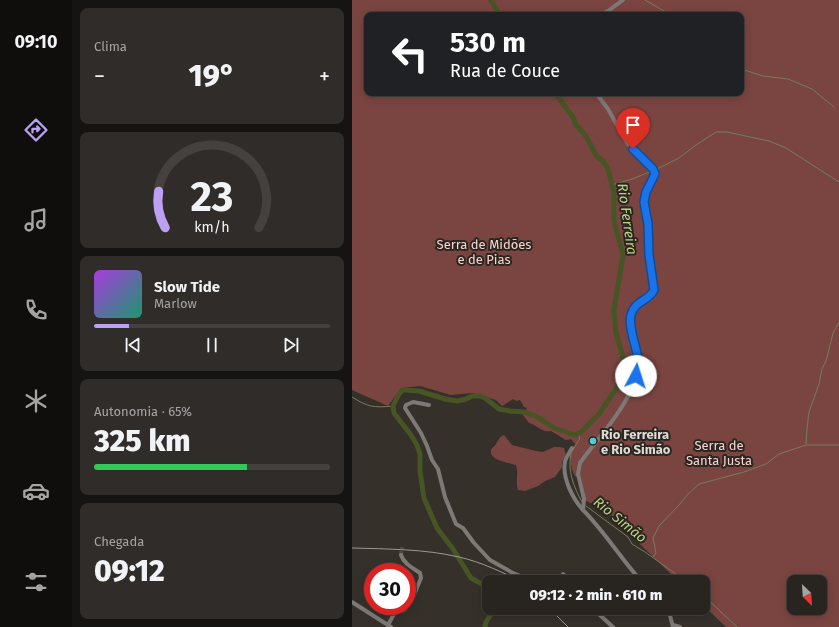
<!DOCTYPE html>
<html lang="pt">
<head>
<meta charset="utf-8">
<style>
	body { margin:0; font-family:"Fira Sans",sans-serif; background:#302c29; color:#f1f3f6; height:100vh; display:flex; flex-direction:column; font-size:15px; white-space:nowrap }
	* { box-sizing:border-box; margin:0 }
	p { font-size:13px; color:#a5a4a5 }
	.icon { flex:none; width:22px; height:22px; fill:none; stroke:currentColor; stroke-width:2; stroke-linecap:round; stroke-linejoin:round }
	.map { position:relative; flex:1; overflow:hidden }
	.side { display:flex; flex-direction:column; gap:8px; padding:8px; background:#161412; width:280px }
	.side>* { flex:none }
	.guide { position:absolute; left:12px; top:12px; width:380px; height:84px; border-radius:8px; box-shadow:0 2px 10px #0003,0 0 0 1px #44413e; background:#202124; color:#fff; overflow:hidden }
	.needle { width:26px; rotate:155deg }
	.controls { position:absolute; left:435px; top:575px; display:grid; gap:8px }
	.controls a { display:grid; place-items:center; width:40px; height:40px; border-radius:8px; background:#282420; box-shadow:0 2px 10px #0003,0 0 0 1px #44413e; font-size:20px }
	.speed { position:absolute; left:12px; top:563px; display:flex; gap:8px; font-size:20px; font-weight:700; text-align:center }
	.speed>* { display:grid; place-content:center; width:52px; height:52px; border-radius:50%; background:#282420; box-shadow:0 2px 10px #0003,0 0 0 1px #44413e; line-height:1 }
	.speed .limit { border:6px solid #d22; background:#fff; color:#111 }
	.pin { position:absolute; display:grid; place-items:center; width:34px; height:34px; color:#fff; margin:-41px -17px; border-radius:50% 50% 50% 0; rotate:-45deg; box-shadow:0 0 4px #0007 }
	.pin .icon { rotate:45deg }
	.me { position:absolute; width:44px; margin:-22px; rotate:5deg; stroke-linejoin:round; filter:drop-shadow(0 0 3px #0008) }
	.turn { display:flex; align-items:center; gap:14px; height:84px; padding:0 20px; font-size:18px }
	.turn .icon { width:52px; height:52px; stroke-width:2.5 }
	.turn b { display:block; font-size:28px; line-height:34px }
	.big { font-size:30px; font-weight:800; line-height:1.1 }
	.side .tile { flex:1; display:flex; flex-direction:column; justify-content:center; gap:6px; min-width:0; padding:0 14px; border-radius:8px; background:#302c29 }
	.side .dial { align-items:center; gap:0 }
	.dial svg { height:104px; overflow:visible; fill:none; stroke:#44413e; stroke-width:7; stroke-linecap:round; text-anchor:middle }
	.dial text { fill:#f1f3f6; stroke:none }
	.song { display:flex; align-items:center; gap:12px }
	.cover { width:48px; height:48px; border-radius:6px; background:linear-gradient(135deg,hsl(280 70% 55%),hsl(160 70% 35%)) }
	.played { height:4px; border-radius:2px; background:linear-gradient(90deg,#bca0f2 15%,#44413e 15%) }
	.keys { display:flex; justify-content:space-around; direction:ltr }
	.heat { display:flex; justify-content:space-between; align-items:center; font-size:22px; direction:ltr }
	.charge { height:6px; border-radius:3px; background:linear-gradient(90deg,#34c759 65%,#44413e 0) }
	.trip { position:absolute; left:130px; top:575px; width:228px; height:40px; border-radius:8px; background:#282420; box-shadow:0 2px 10px #0003,0 0 0 1px #44413e; font-weight:800; line-height:40px; text-align:center }
	main { display:flex; flex:1; min-height:0 }
	.dock { display:flex; flex-direction:column; width:72px; justify-content:space-around; align-items:center; background:#100e0d; color:#a5a4a5 }
	.dock .icon { width:28px; height:28px }
	.dock .on { color:#bca0f2 }
	.dock b { font-size:18px; color:#f1f3f6 }
	.map>svg:first-child { display:block }
</style>
</head>
<body>
<main>
<nav class="dock">
<b>09:10</b>
<svg class="icon on" aria-label="directions" viewBox="0 0 24 24"><path d="M12 3l9 9-9 9-9-9zM9 14v-3h6M13 9l2 2-2 2"/></svg>
<svg class="icon" aria-label="music" viewBox="0 0 24 24"><path d="M9 18V5l10-2v13"/><circle cx="6" cy="18" r="3"/><circle cx="16" cy="16" r="3"/></svg>
<svg class="icon" aria-label="phone" viewBox="0 0 24 24"><path d="M5 4h4l2 5-3 2q2 4 5 5l2-3 5 2v4C11 20 4 13 5 4z"/></svg>
<svg class="icon" aria-label="climate" viewBox="0 0 24 24"><path d="M12 3v18M4 7l16 10M4 17L20 7"/></svg>
<svg class="icon" aria-label="car" viewBox="0 0 24 24"><path d="M5 17H2v-5l4-1 3-4h7l3 4 3 1v5h-3M9 17h6M6 11h13"/><circle cx="7" cy="17" r="2"/><circle cx="17" cy="17" r="2"/></svg>
<svg class="icon" aria-label="filters" viewBox="0 0 24 24"><path d="M4 7h16M4 17h16"/><circle cx="9" cy="7" r="2"/><circle cx="15" cy="17" r="2"/></svg>
</nav>
<section class="side">
<div class="tile"><p>Clima</p>
<div class="heat"><a>−</a><b class="big">19°</b><a>+</a></div>
</div>
<div class="tile dial"><svg viewBox="0 0 100 80">
<path d="M14 69A42 42 0 1 1 86 69"/>
<path d="M14 69A42 42 0 0 1 9 41" stroke="#bca0f2"/>
<text x="50" y="56" font-size="32" font-weight="700">23</text>
<text x="50" y="72" font-size="11">km/h</text>
</svg></div>
<div class="tile">
<div class="song"><i class="cover"></i><div><b>Slow Tide</b><p>Marlow</p></div></div>
<div class="played"></div>
<div class="keys"><svg class="icon" aria-label="previous" viewBox="0 0 24 24"><path d="M18 5L8 12l10 7zM5 5v14"/></svg><svg class="icon" aria-label="pause" viewBox="0 0 24 24"><path d="M8 5v14M16 5v14"/></svg><svg class="icon" aria-label="next" viewBox="0 0 24 24"><path d="M6 5l10 7-10 7zM19 5v14"/></svg></div>
</div>
<div class="tile"><p>Autonomia · 65%</p><b class="big">325 km</b><div class="charge"></div></div>
<div class="tile"><p>Chegada</p><b class="big">09:12</b></div>
</section>
<div class="map">
<svg width="487" height="627" viewBox="0 0 487 627">
	<rect width="100%" height="100%" fill="#35302a"/>
	<!-- forest -->
	<g fill="#7a4541" fill-rule="evenodd">
		<path d="M0 0H487V627H374L351 605V582H327L260 517 249 508 234 501 228 478 223 476C219 470 219 464 218 457L217 456 223 444 219 439 214 440 199 431C190 433 185 425 177 423L171 415 175 408 172 407 168 400 164 401 161 399 150 406 144 400 120 393 99 395 68 386 49 388 36 406 0 390ZM15 15H389V93H15ZM442 582H468V608H442Z"/>
		<path d="M152 435 160 445 184 451 191 452 202 447H208L212 448 214 455 210 462V467L203 477 193 481 186 486 173 491 166 490C163 481 167 473 164 465 158 463 137 460 139 451 139 447 143 447 144 444 147 439 147 437 152 435Z"/>
	</g>
	<g fill="none" stroke-linecap="round" stroke-linejoin="round">
		<!-- stream -->
		<g stroke="#747d5a" stroke-width="1">
			<polyline points="293,0 319,15"/>
			<polyline points="389,69 411,76 436,79 460,89 482,107"/>
			<polyline points="303,170 327,158 344,145 364,132 375,132 417,141 434,148 487,182"/>
			<polyline points="260,185 280,179 300,171"/>
			<path d="M0 397C16 407 21 408 41 406"/>
			<polyline points="454,444 455,428 457,412 467,384 470,369 474,361 481,333 487,322"/>
			<polyline points="221,450 228,438 226,434"/>
			<path d="M219 454C215 471 222 487 230 502"/>
			<polyline points="234,506 276,537 280,544 293,552 335,582"/>
			<polyline points="301,557 304,553 301,538 307,526 327,505 335,495 347,484 392,472 414,464 427,454 454,445 487,445"/>
			<polyline points="351,595 385,627"/>
		</g>
		<!-- river -->
		<g stroke="#475524" stroke-width="5">
			<polyline points="139,0 148,15"/>
			<polyline points="137,588 119,578 101,549 85,528 72,498 68,471 68,454 65,445 59,435 42,413 41,406 47,394 51,390 54,390 67,391 93,399 105,401 114,399 120,396 128,396 133,398 147,409 158,411 172,412 184,416 202,428 223,435 229,432 247,414 266,386 271,374 271,357 264,333 262,310 271,255 262,220 262,193 256,169 252,162 244,155 234,136 224,125 221,117 203,93"/>
			<polyline points="133,627 134,622 143,608"/>
		</g>
		<!-- minor-tunnel -->
		<polyline stroke="#4e4a44" stroke-width="4" stroke-dasharray="4 2" stroke-linecap="butt" points="49,555 50,547"/>
		<!-- minor -->
		<g stroke="#7d7977" stroke-width="4">
			<polyline points="247,15 256,11 271,0"/>
			<path d="M244 93 256 109 275 143 303 171C304 180 293 189 293 200 292 208 296 216 296 225 297 247 299 268 302 290 297 300 284 300 279 314 276 327 286 346 286 360 287 396 248 435 228 463L226 474 232 499 231 510C253 532 269 559 290 582"/>
			<polyline points="77,405 61,402 54,405 53,408 69,433 75,446 80,460 86,469 93,497 104,524 111,528 122,543 138,560 161,573 184,582"/>
			<path d="M220 448C218 452 214 457 213 462 210 478 221 499 231 510"/>
			<polyline points="211,574 220,582"/>
			<polyline points="0,602 39,627"/>
			<polyline points="240,608 261,627"/>
			<polyline points="316,608 321,627"/>
			<path d="M36 625 43 612 52 610 54 608 57 599 62 595 69 578 68 573C61 568 52 564 49 555"/>
			<polyline points="321,625 328,627"/>
		</g>
		<!-- rail -->
		<g stroke="#9c9893" stroke-width="1">
			<path d="M0 548C35 549 73 549 107 557 129 562 150 572 170 582"/>
			<polyline points="197,608 216,627"/>
		</g>
	</g>
	<g fill="none" stroke-linecap="round" stroke-linejoin="round">
		<defs>
			<path id="route" d="M281 149 301 169 303 174 294 192 292 202 296 224 297 255 302 290C297 301 283 300 279 315 276 326 284 346 286 358 286 364 285 370 284 376"/>
		</defs>
		<!-- route casing -->
		<use href="#route" stroke="#114b97" stroke-width="10"/>
		<!-- route -->
		<use href="#route" stroke="#1a73e8" stroke-width="7"/>
	</g>
	<!-- markers -->
	<circle fill="#52cdcf" stroke="#2b2620" stroke-width="1.5" cx="241" cy="441" r="4"/>
	<g text-anchor="middle" dominant-baseline="central" stroke-width="4" stroke-linejoin="round" paint-order="stroke">
		<!-- park labels -->
		<g font-size="13" fill="#f9d4d0" stroke="#2b2620">
			<text x="132" y="244">Serra de Midões<tspan x="132" dy="15">e de Pias</tspan></text>
			<text x="367" y="445">Serra de<tspan x="367" dy="15">Santa Justa</tspan></text>
		</g>
		<!-- poi labels -->
		<g font-size="13" font-weight="bold" fill="#dedbd7" stroke="#2b2620" text-anchor="start">
			<text x="249" y="434">Rio Ferreira<tspan x="249" dy="15">e Rio Simão</tspan></text>
		</g>
		<!-- water labels -->
		<g font-size="14" font-style="italic" fill="#b9d285" stroke="#2b2620">
			<text transform="translate(275 219) rotate(82)">Rio Ferreira</text>
			<text transform="translate(268 520) rotate(39)">Rio Simão</text>
		</g>
	</g>
</svg>
<div class="controls">
<a><svg class="needle" viewBox="-14 -14 28 28"><path d="M0-13l5 13h-10z" fill="#e53935"/><path d="M0 13l5-13h-10z" fill="#a5a4a5"/></svg></a>
</div>
<div class="speed"><div class="limit">30</div></div>
<div class="pin" style="left:281px;top:149px;background:#d93025"><svg class="icon" aria-label="arrive" viewBox="0 0 24 24"><path d="M6 21V4h12l-3 4 3 4H6"/></svg></div>
<svg class="me" style="left:284px;top:376px" viewBox="-20 -20 40 40"><circle r="19" fill="#fff"/><path d="M0-13L10 11 0 6-10 11z" fill="#1a73e8"/></svg>
<div class="trip">09:12 · 2 min · 610 m</div>
<div class="guide">
<div class="turn"><svg class="icon" aria-label="left" viewBox="0 0 24 24"><path d="M17 20v-9H6M10 6l-5 5 5 5"/></svg><div><b>530 m</b>Rua de Couce</div></div>
</div>
</div>
</main>
</body>
</html>
